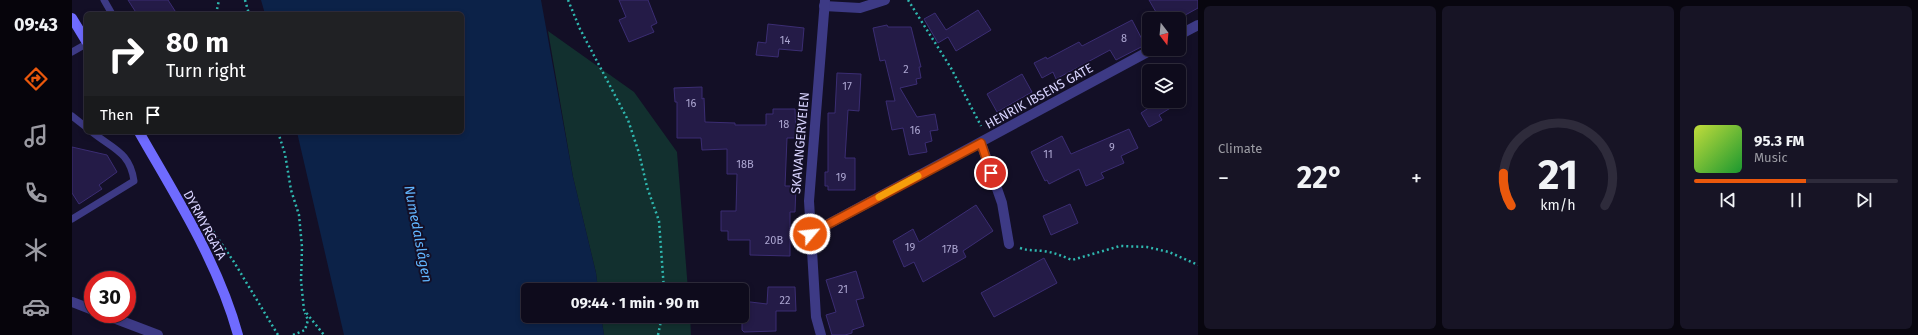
<!DOCTYPE html>
<html lang="en">
<head>
<meta charset="utf-8">
<style>
	body { margin:0; font-family:"Fira Sans",sans-serif; background:#171425; color:#f1f3f6; height:100vh; display:flex; flex-direction:column; font-size:15px; white-space:nowrap }
	* { box-sizing:border-box; margin:0 }
	p { font-size:13px; color:#9b9ba3 }
	.icon { flex:none; width:22px; height:22px; fill:none; stroke:currentColor; stroke-width:2; stroke-linecap:round; stroke-linejoin:round }
	.map { position:relative; flex:1; overflow:hidden }
	.panel { display:flex; flex-direction:column; gap:6px; padding:6px; background:#08060f; width:720px }
	.panel>* { flex:none }
	.banner { position:absolute; left:12px; top:12px; width:380px; height:122px; border-radius:6px; box-shadow:0 2px 6px #0003,0 0 0 1px #2e2b3b; background:#202124; color:#fff; overflow:hidden }
	.needle { width:26px; rotate:164deg }
	.tools { position:absolute; left:1070px; top:12px; display:grid; gap:8px }
	.tools a { display:grid; place-items:center; width:44px; height:44px; border-radius:6px; background:#0e0b1c; box-shadow:0 2px 6px #0003,0 0 0 1px #2e2b3b; font-size:20px }
	.speed { position:absolute; left:12px; top:271px; display:flex; gap:8px; font-size:20px; font-weight:700; text-align:center }
	.speed>* { display:grid; place-content:center; width:52px; height:52px; border-radius:50%; background:#0e0b1c; box-shadow:0 2px 6px #0003,0 0 0 1px #2e2b3b; line-height:1 }
	.speed .limit { border:6px solid #d22; background:#fff; color:#111 }
	.pin { position:absolute; display:grid; place-items:center; width:34px; height:34px; color:#fff; margin:-17px; border:2px solid #fff; border-radius:50%; box-shadow:0 1px 4px #0007 }
	.me { position:absolute; width:44px; margin:-22px; rotate:62deg; stroke-linejoin:round; filter:drop-shadow(0 0 3px #0008) }
	.turn { display:flex; align-items:center; gap:14px; height:84px; padding:0 16px; font-size:18px }
	.turn .icon { width:52px; height:52px; stroke-width:2.5 }
	.turn b { display:block; font-size:28px; line-height:34px }
	.then { display:flex; align-items:center; height:38px; padding:0 16px; background:#0003; gap:8px; font-size:15px }
	.big { font-size:30px; font-weight:700; line-height:1.1 }
	.panel .card { flex:1; display:flex; flex-direction:column; justify-content:center; gap:6px; min-width:0; padding:0 14px; border-radius:6px; background:#171425 }
	.panel .dial { align-items:center; gap:0 }
	.dial svg { height:104px; overflow:visible; fill:none; stroke:#2e2b3b; stroke-width:7; stroke-linecap:round; text-anchor:middle }
	.dial text { fill:#f1f3f6; stroke:none }
	.song { display:flex; align-items:center; gap:12px }
	.cover { width:48px; height:48px; border-radius:6px; background:linear-gradient(135deg,hsl(70 70% 55%),hsl(130 70% 35%)) }
	.played { height:4px; border-radius:2px; background:linear-gradient(90deg,#ea580c 55%,#2e2b3b 55%) }
	.keys { display:flex; justify-content:space-around; direction:ltr }
	.heat { display:flex; justify-content:space-between; align-items:center; font-size:22px; direction:ltr }
	.panel .tiles { flex:1; display:grid; gap:6px; grid-template-columns:repeat(3,1fr) }
	.trip { position:absolute; left:449px; top:283px; width:228px; height:40px; border-radius:6px; background:#0e0b1c; box-shadow:0 2px 6px #0003,0 0 0 1px #2e2b3b; font-weight:700; line-height:40px; text-align:center }
	main { display:flex; flex:1; min-height:0 }
	.dock { display:flex; flex-direction:column; width:72px; justify-content:space-around; align-items:center; background:#06040b; color:#9b9ba3 }
	.dock .icon { width:28px; height:28px }
	.dock .selected { color:#ea580c }
	.dock b { font-size:18px; color:#f1f3f6 }
	.map>svg:first-child { display:block }
</style>
</head>
<body>
<main>
<nav class="dock">
<b>09:43</b>
<svg class="icon selected" aria-label="directions" viewBox="0 0 24 24"><path d="M12 3l9 9-9 9-9-9zM9 14v-3h6M13 9l2 2-2 2"/></svg>
<svg class="icon" aria-label="music" viewBox="0 0 24 24"><path d="M9 18V5l10-2v13"/><circle cx="6" cy="18" r="3"/><circle cx="16" cy="16" r="3"/></svg>
<svg class="icon" aria-label="phone" viewBox="0 0 24 24"><path d="M5 4h4l2 5-3 2q2 4 5 5l2-3 5 2v4C11 20 4 13 5 4z"/></svg>
<svg class="icon" aria-label="climate" viewBox="0 0 24 24"><path d="M12 3v18M4 7l16 10M4 17L20 7"/></svg>
<svg class="icon" aria-label="car" viewBox="0 0 24 24"><path d="M5 17H2v-5l4-1 3-4h7l3 4 3 1v5h-3M9 17h6M6 11h13"/><circle cx="7" cy="17" r="2"/><circle cx="17" cy="17" r="2"/></svg>
</nav>
<div class="map">
<svg width="1126" height="335" viewBox="0 0 1126 335">
	<rect width="100%" height="100%" fill="#130f26"/>
	<!-- green -->
	<g fill="#12302f">
		<polygon points="476,31 562,92 605,152 616,290 526,290 524,273 501,177"/>
		<polygon points="529,316 618,316 619,335 532,335"/>
	</g>
	<!-- water -->
	<polygon fill="#0c2248" points="189,0 469,0 501,177 524,273 526,290 456,290 456,316 529,316 532,335 272,335 225,132 390,132 390,14 193,14"/>
	<!-- building -->
	<g fill="#241b47" stroke="#3b2d73">
		<polygon points="56,0 96,0 105,14 65,14"/>
		<polygon points="547,0 576,0 585,23 579,26 582,32 557,42 547,20 554,17"/>
		<polygon points="1077,0 1126,0 1126,8 1106,19 1088,19"/>
		<polygon points="906,10 919,30 884,51 876,37 866,43 852,19 863,13 874,30"/>
		<polygon points="1060,20 1073,45 1044,60 1038,50 984,79 981,72 970,78 962,63 974,57 975,59 1007,42 1010,46"/>
		<polygon points="696,24 732,28 730,51 707,49 706,57 684,55 686,42 694,43"/>
		<polygon points="815,25 816,27 839,27 849,67 847,67 849,78 844,79 845,84 828,88 845,117 863,114 866,130 858,131 860,141 853,143 855,152 837,155 831,128 820,130 814,101 823,101 813,60 808,61 801,28"/>
		<polygon points="765,73 789,74 787,111 776,110 773,158 783,158 783,190 756,190 756,186 753,186 753,172 756,172 756,113 763,113"/>
		<polygon points="950,74 960,92 925,112 915,94"/>
		<polygon points="630,87 630,99 632,98 633,122 663,123 663,125 694,125 694,114 701,114 701,109 723,109 724,138 715,138 713,186 724,186 723,212 718,212 718,256 678,255 678,240 656,240 656,231 649,231 649,211 664,211 665,174 655,174 655,149 630,150 629,138 605,138 605,102 603,102 602,88"/>
		<polygon points="1075,101 1110,101 1087,115 1090,120 1077,127 1069,113 1078,107"/>
		<polygon points="1057,129 1066,148 1049,156 1052,163 1029,173 1032,178 1014,186 1007,169 977,184 975,180 973,181 959,152 990,136 999,154"/>
		<polygon points="0,147 35,155 45,172 27,185 30,189 7,204 0,193"/>
		<polygon points="998,204 1006,223 979,235 971,216"/>
		<polygon points="904,205 921,231 891,251 894,257 851,282 842,262 832,267 821,241 841,229 847,242"/>
		<polygon points="972,258 985,283 922,317 909,293"/>
		<polygon points="784,271 792,298 784,300 792,326 780,330 780,333 773,335 760,335 754,315 764,312 754,280"/>
		<polygon points="696,287 723,287 724,311 704,311 704,331 672,332 670,330 670,301 695,304"/>
	</g>
	<g fill="none" stroke-linecap="round" stroke-linejoin="round">
		<!-- path -->
		<g stroke="#2fb8b0" stroke-width="2.5" stroke-dasharray="2 3" stroke-linecap="butt">
			<polyline points="173,0 177,14"/>
			<polyline points="496,0 508,29 556,120 567,153 575,187 587,221 592,290"/>
			<polyline points="836,0 879,68 909,126"/>
			<polyline points="144,14 147,0"/>
			<polyline points="206,132 213,154 219,190 227,215 230,247 229,281 232,310 252,335"/>
			<polyline points="130,215 162,262 206,335"/>
			<path d="M948 248C957 251 962 250 971 251 981 252 990 256 1000 260L1048 246 1075 247 1097 252 1126 265"/>
			<polyline points="221,335 233,330 236,320 233,313"/>
			<polyline points="586,335 590,316"/>
		</g>
		<!-- lane -->
		<g stroke="#3d3a85" stroke-width="7">
			<polyline points="32,0 40,14"/>
			<polyline points="0,52 14,44"/>
			<polyline points="0,116 14,127"/>
			<path d="M0 219 62 181C58 152 41 149 20 132"/>
		</g>
		<!-- street -->
		<g stroke="#3d3a85" stroke-width="10">
			<polyline points="752,6 788,8 813,0"/>
			<polyline points="1107,35 1126,25"/>
			<polyline points="909,143 930,203 937,244"/>
			<polyline points="738,234 1081,49"/>
			<polyline points="0,302 21,310"/>
			<polyline points="31,314 86,335"/>
			<polyline points="749,335 744,317 737,201 753,0"/>
		</g>
		<!-- secondary -->
		<g stroke="#6f6bff" stroke-width="10">
			<polyline points="0,18 14,41"/>
			<path d="M67 132C104 197 146 262 166 335"/>
		</g>
	</g>
	<g fill="none" stroke-linecap="round" stroke-linejoin="round">
		<defs>
			<polyline id="route" points="738,234 909,143 919,173"/>
		</defs>
		<!-- route casing -->
		<use href="#route" stroke="#983908" stroke-width="10"/>
		<!-- route -->
		<use href="#route" stroke="#ea580c" stroke-width="7"/>
		<!-- slow -->
		<polyline stroke="#f59e0b" stroke-width="7" points="807,197 846,176"/>
	</g>
	<g text-anchor="middle" dominant-baseline="central" stroke-width="4" stroke-linejoin="round" paint-order="stroke">
		<!-- number labels -->
		<g font-size="11" fill="#aca6d1">
			<text x="1052" y="38">8</text>
			<text x="713" y="40">14</text>
			<text x="834" y="69">2</text>
			<text x="775" y="86">17</text>
			<text x="619" y="103">16</text>
			<text x="712" y="124">18</text>
			<text x="843" y="130">16</text>
			<text x="1040" y="147">9</text>
			<text x="976" y="154">11</text>
			<text x="673" y="164">18B</text>
			<text x="769" y="177">19</text>
			<text x="702" y="240">20B</text>
			<text x="838" y="247">19</text>
			<text x="878" y="249">17B</text>
			<text x="771" y="289">21</text>
			<text x="713" y="300">22</text>
		</g>
		<!-- street labels -->
		<g font-size="13" fill="#d9d4ff" stroke="#130f26">
			<text transform="translate(967 96) rotate(-29)">HENRIK IBSENS GATE</text>
			<text transform="translate(728 143) rotate(-85)">SKAVANGERVEIEN</text>
			<text transform="translate(133 225) rotate(62)">DYRMYRGATA</text>
		</g>
		<!-- water labels -->
		<g font-size="14" font-style="italic" fill="#62b6ff" stroke="#130f26">
			<text transform="translate(346 234) rotate(79)">Numedalslågen</text>
		</g>
	</g>
</svg>
<div class="tools">
<a><svg class="needle" viewBox="-14 -14 28 28"><path d="M0-13l5 13h-10z" fill="#e53935"/><path d="M0 13l5-13h-10z" fill="#9b9ba3"/></svg></a>
<a><svg class="icon" aria-label="layers" viewBox="0 0 24 24"><path d="M12 4l9 5-9 5-9-5zM3 14l9 5 9-5"/></svg></a>
</div>
<div class="speed"><div class="limit">30</div></div>
<div class="pin" style="left:919px;top:173px;background:#d93025"><svg class="icon" aria-label="arrive" viewBox="0 0 24 24"><path d="M6 21V4h12l-3 4 3 4H6"/></svg></div>
<svg class="me" style="left:738px;top:234px" viewBox="-20 -20 40 40"><circle r="17" fill="#ea580c" stroke="#fff" stroke-width="3"/><path d="M0-11L8 9 0 5-8 9z" fill="#fff"/></svg>
<div class="trip">09:44 · 1 min · 90 m</div>
<div class="banner">
<div class="turn"><svg class="icon" aria-label="right" viewBox="0 0 24 24"><path d="M7 20v-9h11M14 6l5 5-5 5"/></svg><div><b>80 m</b>Turn right</div></div>
<div class="then">Then<svg class="icon" aria-label="arrive" viewBox="0 0 24 24"><path d="M6 21V4h12l-3 4 3 4H6"/></svg></div>
</div>
</div>
<section class="panel">
<div class="tiles">
<div class="card"><p>Climate</p>
<div class="heat"><a>−</a><b class="big">22°</b><a>+</a></div>
</div>
<div class="card dial"><svg viewBox="0 0 100 80">
<path d="M14 69A42 42 0 1 1 86 69"/>
<path d="M14 69A42 42 0 0 1 8 44" stroke="#ea580c"/>
<text x="50" y="56" font-size="32" font-weight="700">21</text>
<text x="50" y="72" font-size="11">km/h</text>
</svg></div>
<div class="card">
<div class="song"><i class="cover"></i><div><b>95.3 FM</b><p>Music</p></div></div>
<div class="played"></div>
<div class="keys"><svg class="icon" aria-label="previous" viewBox="0 0 24 24"><path d="M18 5L8 12l10 7zM5 5v14"/></svg><svg class="icon" aria-label="pause" viewBox="0 0 24 24"><path d="M8 5v14M16 5v14"/></svg><svg class="icon" aria-label="next" viewBox="0 0 24 24"><path d="M6 5l10 7-10 7zM19 5v14"/></svg></div>
</div>
</div>
</section>
</main>
</body>
</html>
